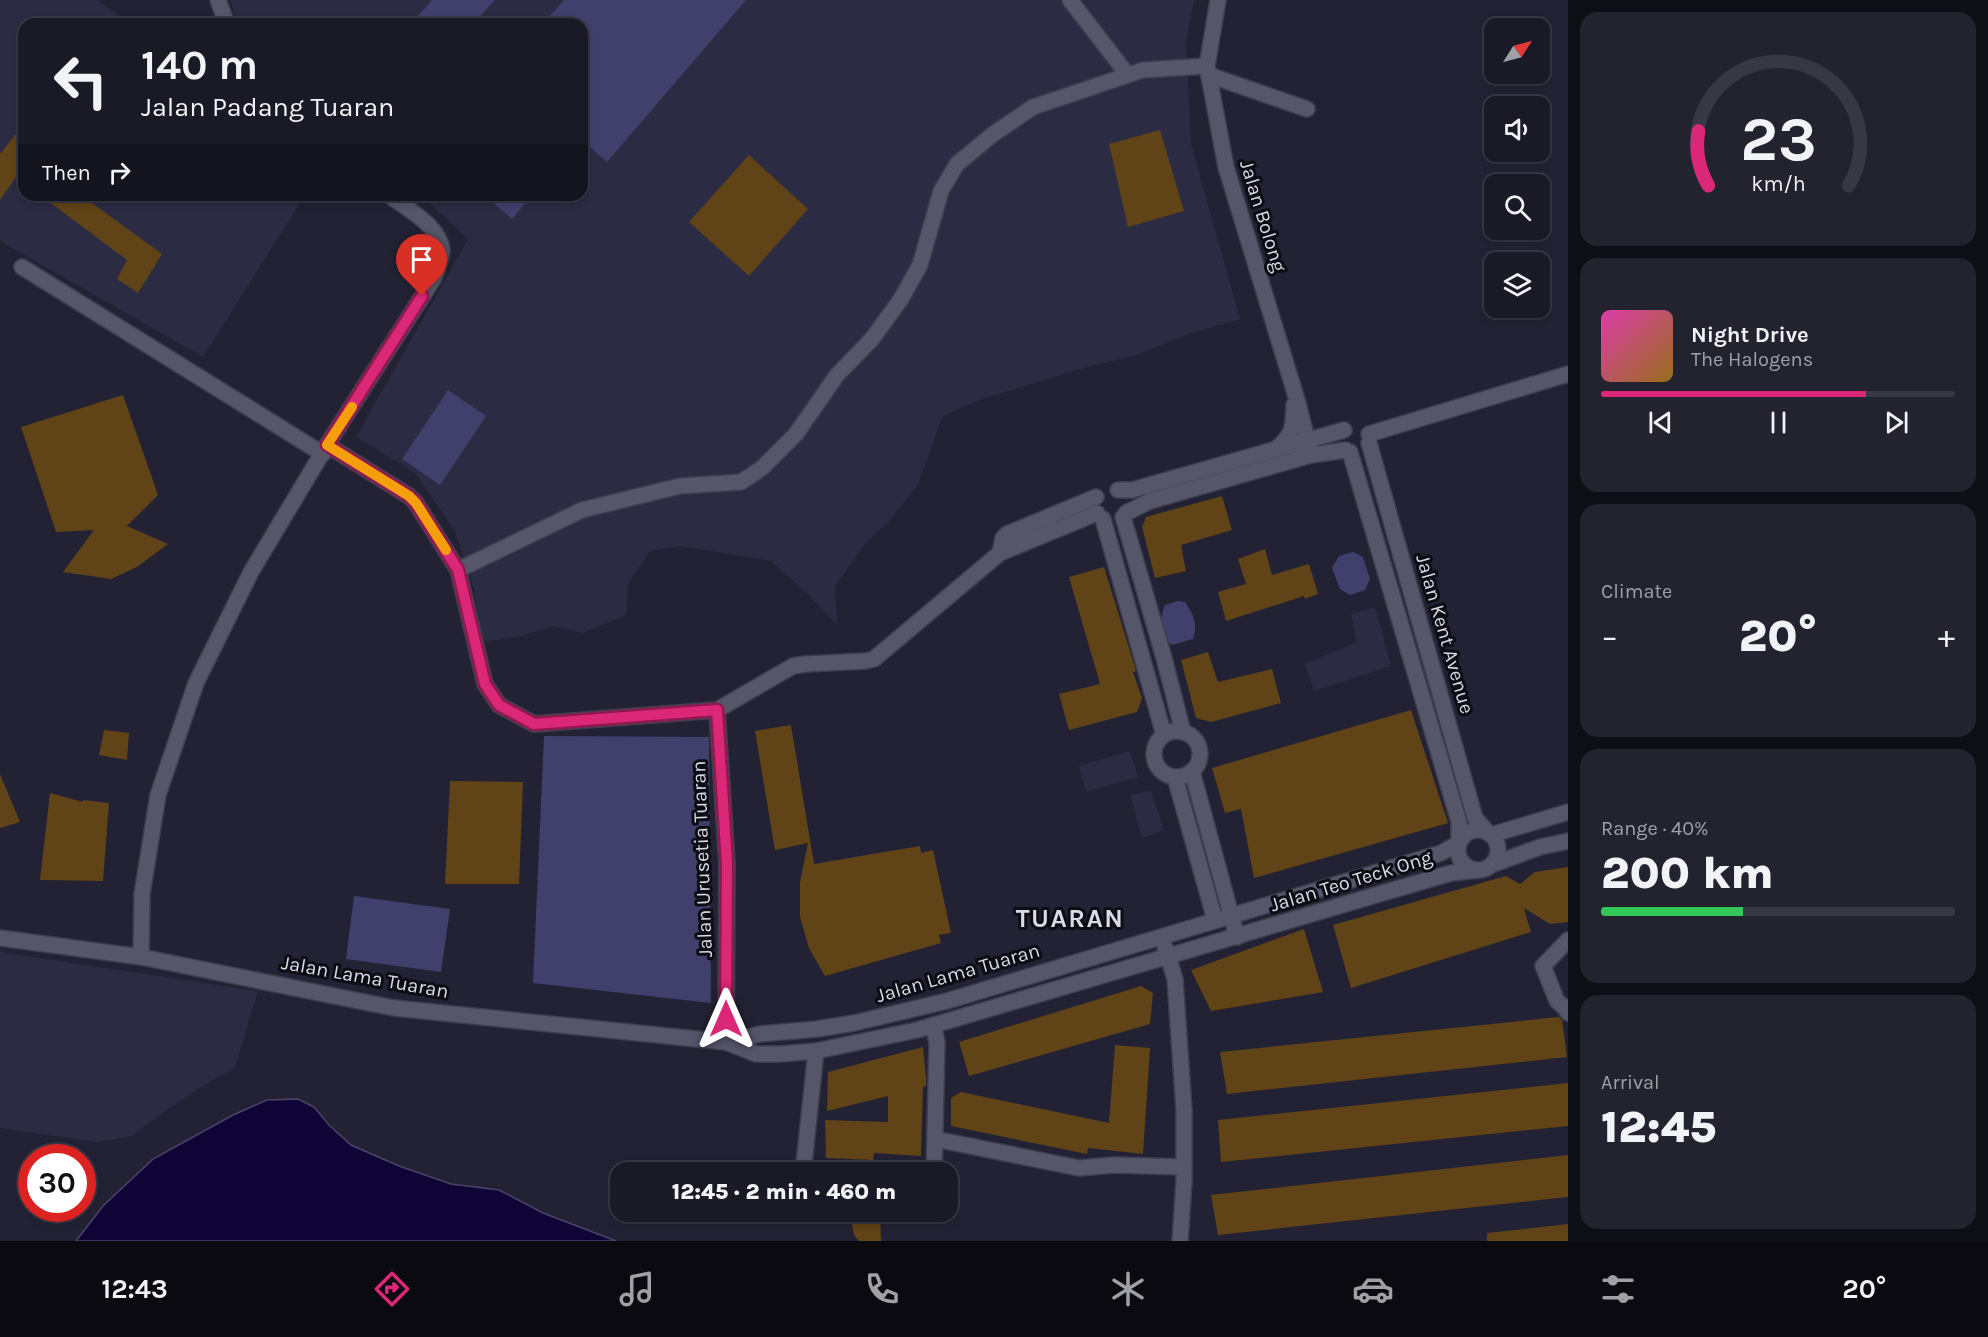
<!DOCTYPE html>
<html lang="en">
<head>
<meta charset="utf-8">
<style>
	body { margin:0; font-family:Karla,sans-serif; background:#23232f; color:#f1f3f6; height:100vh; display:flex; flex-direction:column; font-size:22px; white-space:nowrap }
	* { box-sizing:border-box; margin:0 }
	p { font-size:20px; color:#9fa1a7 }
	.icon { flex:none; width:33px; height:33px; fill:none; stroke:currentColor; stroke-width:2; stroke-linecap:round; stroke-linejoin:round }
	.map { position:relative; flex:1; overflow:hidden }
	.drawer { display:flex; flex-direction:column; gap:12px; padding:12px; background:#0e0e15; width:420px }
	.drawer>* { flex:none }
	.top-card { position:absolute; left:18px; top:18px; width:570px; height:183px; border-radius:18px; box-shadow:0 3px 9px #0003,0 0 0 2px #383844; background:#1a1a27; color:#f1f3f6; overflow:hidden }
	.needle { width:39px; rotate:54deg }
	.controls { position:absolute; left:1484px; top:18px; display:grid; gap:12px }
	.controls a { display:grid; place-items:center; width:66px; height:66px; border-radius:12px; background:#1a1a27; box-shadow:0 3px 9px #0003,0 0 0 2px #383844; font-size:30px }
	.speed { position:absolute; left:18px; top:1144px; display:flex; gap:12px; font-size:30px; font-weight:700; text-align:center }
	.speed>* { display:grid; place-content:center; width:78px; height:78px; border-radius:50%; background:#1a1a27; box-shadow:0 3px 9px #0003,0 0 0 2px #383844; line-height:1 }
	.speed .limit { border:9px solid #d22; background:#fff; color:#111 }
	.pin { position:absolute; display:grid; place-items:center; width:51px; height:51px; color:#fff; margin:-62px -26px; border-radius:50% 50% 50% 0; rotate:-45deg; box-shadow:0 0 6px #0007 }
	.pin .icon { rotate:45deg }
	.me { position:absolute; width:66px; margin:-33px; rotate:0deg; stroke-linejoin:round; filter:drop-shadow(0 0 4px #0008) }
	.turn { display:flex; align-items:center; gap:21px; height:126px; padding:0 24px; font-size:27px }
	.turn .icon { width:78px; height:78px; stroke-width:2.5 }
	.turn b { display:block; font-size:42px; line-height:51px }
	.then { display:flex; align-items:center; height:57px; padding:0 24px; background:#0003; gap:12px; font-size:22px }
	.big { font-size:45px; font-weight:800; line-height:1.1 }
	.drawer .tile { flex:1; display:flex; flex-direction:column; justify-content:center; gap:9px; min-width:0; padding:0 21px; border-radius:18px; background:#23232f }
	.drawer .dial { align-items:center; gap:0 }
	.dial svg { height:156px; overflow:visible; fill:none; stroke:#383844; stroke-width:7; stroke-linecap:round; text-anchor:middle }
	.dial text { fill:#f1f3f6; stroke:none }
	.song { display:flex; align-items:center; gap:18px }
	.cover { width:72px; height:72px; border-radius:9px; background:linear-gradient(135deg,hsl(320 70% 55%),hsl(40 70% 35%)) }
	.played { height:6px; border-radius:3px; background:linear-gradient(90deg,#db2777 75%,#383844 75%) }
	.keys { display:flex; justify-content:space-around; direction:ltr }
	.heat { display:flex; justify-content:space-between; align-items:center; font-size:33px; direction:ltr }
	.charge { height:9px; border-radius:4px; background:linear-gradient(90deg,#34c759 40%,#383844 0) }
	.trip { position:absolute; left:610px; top:1162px; width:348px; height:60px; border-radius:18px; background:#1a1a27; box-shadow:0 3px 9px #0003,0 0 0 2px #383844; font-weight:800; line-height:60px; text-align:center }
	.tab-bar { display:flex; height:96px; justify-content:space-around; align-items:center; background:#0a0a10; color:#9fa1a7 }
	.tab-bar .icon { width:42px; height:42px }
	.tab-bar .current { color:#db2777 }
	.tab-bar b { font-size:27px; color:#f1f3f6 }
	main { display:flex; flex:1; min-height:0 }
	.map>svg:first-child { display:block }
</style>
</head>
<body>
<main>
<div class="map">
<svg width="1568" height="1241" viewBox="0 0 1568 1241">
	<rect width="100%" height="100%" fill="#222234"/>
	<!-- built -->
	<g fill="#2b2b43">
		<polygon points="0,0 98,0 130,24 24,24 24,195 305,195 203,357 0,241"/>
		<polygon points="230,0 1194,0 1186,43 1191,144 1240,319 1188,334 1137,355 1087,367 979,400 942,417 918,485 889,521 865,544 835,586 837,625 810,596 771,561 680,546 650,551 628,584 626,615 582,633 554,626 522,636 482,642 474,589 455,531 415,473 356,437 468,239 421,195 582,195 582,24 241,24 237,20"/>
		<polygon points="1375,607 1391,666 1314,691 1305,664 1357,642 1351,614"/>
		<polygon points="1130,751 1138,777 1086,792 1079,766"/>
		<polygon points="1151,791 1164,830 1142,838 1130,795"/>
		<polygon points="0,952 258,991 235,1067 185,1097 131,1136 97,1142 0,1128"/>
	</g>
	<!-- green -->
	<g fill="#413f6c">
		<polygon points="432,0 495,0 473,24 411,24"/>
		<polygon points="564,0 746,0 607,162 582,140 582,24 543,24"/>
		<polygon points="484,195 532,195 512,219"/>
		<polygon points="448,390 486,416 440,485 402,459"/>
		<polygon points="1353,552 1363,557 1370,579 1365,590 1350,595 1340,589 1332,568 1339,556"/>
		<path d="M1178 601 1185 602C1194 616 1198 624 1193 639L1172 645C1159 635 1159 620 1165 605Z"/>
		<polygon points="544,736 709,737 711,1003 533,983"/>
		<polygon points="354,896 450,909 441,972 346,959"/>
	</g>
	<!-- water -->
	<polygon fill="#100436" stroke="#4c446b" stroke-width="1.5" points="298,1099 314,1107 329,1125 351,1145 399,1166 451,1184 499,1190 543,1213 616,1241 76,1241 103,1206 153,1159 233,1115 267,1100"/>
	<!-- building -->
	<g fill="#604317">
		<polygon points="24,124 24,183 16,177 0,200 0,154"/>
		<polygon points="1160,130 1184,211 1128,227 1109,144"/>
		<polygon points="749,155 808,209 749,276 689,222"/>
		<polygon points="40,195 81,195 162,254 138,293 117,279 127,260"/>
		<polygon points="123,395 158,495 127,526 168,544 137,567 111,579 63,572 94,530 56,532 21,427"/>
		<polygon points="1222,496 1232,530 1181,545 1186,571 1155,578 1142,527 1146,517"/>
		<polygon points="1265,549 1272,575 1309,564 1318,594 1305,599 1304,596 1226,621 1218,592 1246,584 1238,559"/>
		<polygon points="1104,567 1134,664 1136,671 1133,672 1142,698 1137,712 1069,730 1059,694 1100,684 1069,577"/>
		<polygon points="1208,652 1218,682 1272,669 1281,703 1211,722 1196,718 1181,660"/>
		<polygon points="1411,710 1448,823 1254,878 1241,809 1225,813 1212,768"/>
		<polygon points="791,725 814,864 920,846 921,853 933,850 951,933 939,935 941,943 825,976 809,948 800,917 800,882 808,843 775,850 755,731"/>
		<polygon points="104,730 129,733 127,760 99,755"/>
		<polygon points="0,774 20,822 0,828"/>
		<polygon points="450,781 523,782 519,884 445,884"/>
		<polygon points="50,793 83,802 83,800 109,803 103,881 40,880"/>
		<polygon points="1568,867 1568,922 1550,924 1524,908 1531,932 1351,988 1333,925 1506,876 1520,884 1535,872"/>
		<polygon points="1304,929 1323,992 1211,1011 1191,970"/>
		<polygon points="1141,986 1153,993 1150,1024 969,1076 959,1042"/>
		<polygon points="1559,1017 1562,1020 1567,1057 1227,1094 1220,1052"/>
		<polygon points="1115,1045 1150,1048 1143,1154 1088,1148 1087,1154 951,1126 951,1098 961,1092 1109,1123"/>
		<polygon points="923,1047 926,1078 926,1086 923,1087 921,1156 874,1153 873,1160 826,1158 825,1120 888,1122 888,1096 827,1111 828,1072"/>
		<polygon points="1568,1083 1568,1126 1221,1162 1218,1120"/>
		<polygon points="1568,1155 1568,1197 1218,1235 1211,1195"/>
		<polygon points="852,1212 880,1212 881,1241 859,1241 854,1235 851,1219"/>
		<polygon points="1568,1224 1568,1241 1487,1241 1487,1233"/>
	</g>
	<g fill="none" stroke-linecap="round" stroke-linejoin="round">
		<defs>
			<g id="minor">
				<polyline points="218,0 227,24"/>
				<polyline points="1070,0 1127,74"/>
				<polyline points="1218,0 1207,66 1226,167 1298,403 1311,455"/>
				<polyline points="1209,75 1307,109"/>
				<polyline points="22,267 323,454"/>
				<polyline points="1369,434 1568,374"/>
				<polyline points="1369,443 1475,818 1488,833"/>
				<polyline points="327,445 409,496 416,503 458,570 485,684 499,705 534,724 717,710 793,666 806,664 865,661 874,659 1000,553 1097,513"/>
				<path d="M1278 447C1294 434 1293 425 1294 405"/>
				<polyline points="1118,490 1132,490 1344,430"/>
				<polyline points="1126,513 1150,501 1311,455 1346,450"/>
				<polyline points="1123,517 1164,658 1183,732"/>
				<polyline points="1103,519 1164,735"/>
				<polyline points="1000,553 1003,538 1007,534 1096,497"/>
				<polyline points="458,570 582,510 680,486 741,482 762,468 796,434 837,375 872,339 901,299 920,265 941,191 957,164 992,135 1033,107 1143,70 1207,66"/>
				<polyline points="717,710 727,864 726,1042"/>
				<circle cx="1177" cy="754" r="23"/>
				<polyline points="1192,771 1237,937"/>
				<polyline points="1175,777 1215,920"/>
				<circle cx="1478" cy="850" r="20"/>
				<polyline points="1491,835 1568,812"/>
				<polyline points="1491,865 1540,847 1568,841"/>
				<polyline points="0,938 141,957 394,1008 726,1042 756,1054 780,1054 816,1051 917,1030 1451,873 1478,870"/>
				<polyline points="1568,940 1543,966 1557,1001 1565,1008 1568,1013"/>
				<polyline points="1165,947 1175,979 1184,1110 1184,1181 1180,1241"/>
				<path d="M141 957 142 894 158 795 196 683 251 572 327 445 434 278C437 269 442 259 442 250 440 226 406 208 389 195"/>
				<polyline points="933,1025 937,1042 934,1173"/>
				<polyline points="726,1042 760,1034 817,1029 854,1023 947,1001 1441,853 1459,843 1459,822 1350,452"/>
				<polyline points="935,1139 1079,1168 1114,1165 1184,1167"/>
				<polyline points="803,1173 816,1051"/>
			</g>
		</defs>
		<!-- minor casing -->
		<use href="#minor" stroke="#3d3d4c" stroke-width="18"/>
		<!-- minor -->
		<use href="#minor" stroke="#56566b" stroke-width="15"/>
	</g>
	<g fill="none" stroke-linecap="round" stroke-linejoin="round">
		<defs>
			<polyline id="route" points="422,296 327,445 409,496 416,503 458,570 485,684 499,705 534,724 717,710 727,864 726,1019"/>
		</defs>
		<!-- route casing -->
		<use href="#route" stroke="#8e194d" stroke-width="15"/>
		<!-- route -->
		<use href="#route" stroke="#db2777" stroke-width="10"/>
		<!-- slow -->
		<polyline stroke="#f59e0b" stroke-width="10" points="352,407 327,445 409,496 416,503 446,550"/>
	</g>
	<g text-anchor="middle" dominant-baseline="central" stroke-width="6" stroke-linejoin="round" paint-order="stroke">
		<!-- street labels -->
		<g font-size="20" fill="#d9dae6" stroke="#0c0c14">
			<text transform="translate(1263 216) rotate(73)">Jalan Bolong</text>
			<text transform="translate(1445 634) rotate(74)">Jalan Kent Avenue</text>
			<text transform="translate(702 859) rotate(-92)">Jalan Urusetia Tuaran</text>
			<text transform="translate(1351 881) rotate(-17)">Jalan Teo Teck Ong</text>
			<text transform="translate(958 973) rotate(-16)">Jalan Lama Tuaran</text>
			<text transform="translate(365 977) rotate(10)">Jalan Lama Tuaran</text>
		</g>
		<!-- district labels -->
		<g font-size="26" font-weight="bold" letter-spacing="1.5" fill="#d9dae6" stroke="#0c0c14">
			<text x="1070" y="918">TUARAN</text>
		</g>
	</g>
</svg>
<div class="controls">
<a><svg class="needle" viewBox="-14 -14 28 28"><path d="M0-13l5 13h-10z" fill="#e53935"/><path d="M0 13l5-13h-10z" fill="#9fa1a7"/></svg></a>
<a><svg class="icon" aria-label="sound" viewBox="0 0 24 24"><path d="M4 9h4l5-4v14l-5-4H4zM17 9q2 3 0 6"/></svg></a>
<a><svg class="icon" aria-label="search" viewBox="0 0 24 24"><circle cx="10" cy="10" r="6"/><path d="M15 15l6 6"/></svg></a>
<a><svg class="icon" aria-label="layers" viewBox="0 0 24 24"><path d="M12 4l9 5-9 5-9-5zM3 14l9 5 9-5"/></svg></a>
</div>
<div class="speed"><div class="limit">30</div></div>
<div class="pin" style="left:422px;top:296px;background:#d93025"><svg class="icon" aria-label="arrive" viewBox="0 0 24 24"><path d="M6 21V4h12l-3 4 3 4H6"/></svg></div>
<svg class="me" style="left:726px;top:1019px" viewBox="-20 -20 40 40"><path d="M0-17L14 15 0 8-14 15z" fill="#db2777" stroke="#fff" stroke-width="4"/></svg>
<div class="trip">12:45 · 2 min · 460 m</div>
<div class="top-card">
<div class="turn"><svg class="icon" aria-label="left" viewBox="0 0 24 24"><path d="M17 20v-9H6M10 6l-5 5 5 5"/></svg><div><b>140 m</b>Jalan Padang Tuaran</div></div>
<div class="then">Then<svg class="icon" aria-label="right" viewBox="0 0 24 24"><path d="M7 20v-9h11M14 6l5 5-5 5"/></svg></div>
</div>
</div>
<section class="drawer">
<div class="tile dial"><svg viewBox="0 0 100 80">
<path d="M14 69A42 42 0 1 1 86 69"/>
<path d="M14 69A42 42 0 0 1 9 41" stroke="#db2777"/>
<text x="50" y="56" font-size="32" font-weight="700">23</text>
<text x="50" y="72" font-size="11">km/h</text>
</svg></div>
<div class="tile">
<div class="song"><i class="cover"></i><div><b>Night Drive</b><p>The Halogens</p></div></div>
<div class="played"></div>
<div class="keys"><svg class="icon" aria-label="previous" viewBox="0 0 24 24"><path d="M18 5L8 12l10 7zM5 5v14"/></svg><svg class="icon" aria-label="pause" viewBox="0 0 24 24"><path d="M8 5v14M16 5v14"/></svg><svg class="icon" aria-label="next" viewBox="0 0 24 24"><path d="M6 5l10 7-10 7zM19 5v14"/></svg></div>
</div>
<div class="tile"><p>Climate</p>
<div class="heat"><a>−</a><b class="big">20°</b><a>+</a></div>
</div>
<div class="tile"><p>Range · 40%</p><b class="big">200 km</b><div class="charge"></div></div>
<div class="tile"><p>Arrival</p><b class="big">12:45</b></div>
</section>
</main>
<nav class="tab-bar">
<b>12:43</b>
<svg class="icon current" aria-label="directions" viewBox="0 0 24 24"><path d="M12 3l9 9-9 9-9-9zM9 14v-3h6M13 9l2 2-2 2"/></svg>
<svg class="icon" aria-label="music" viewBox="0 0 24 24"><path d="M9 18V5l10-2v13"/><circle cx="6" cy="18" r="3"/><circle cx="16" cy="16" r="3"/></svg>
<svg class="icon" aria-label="phone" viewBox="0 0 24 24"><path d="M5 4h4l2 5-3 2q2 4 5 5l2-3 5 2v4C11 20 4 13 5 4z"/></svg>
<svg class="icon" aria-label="climate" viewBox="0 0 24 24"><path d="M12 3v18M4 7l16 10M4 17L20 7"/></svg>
<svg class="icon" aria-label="car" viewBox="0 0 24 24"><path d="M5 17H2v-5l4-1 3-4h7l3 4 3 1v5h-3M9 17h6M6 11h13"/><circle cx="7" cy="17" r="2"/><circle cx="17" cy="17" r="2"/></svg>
<svg class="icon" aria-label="filters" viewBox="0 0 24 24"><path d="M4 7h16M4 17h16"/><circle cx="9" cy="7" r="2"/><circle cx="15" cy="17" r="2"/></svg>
<b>20°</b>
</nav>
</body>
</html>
